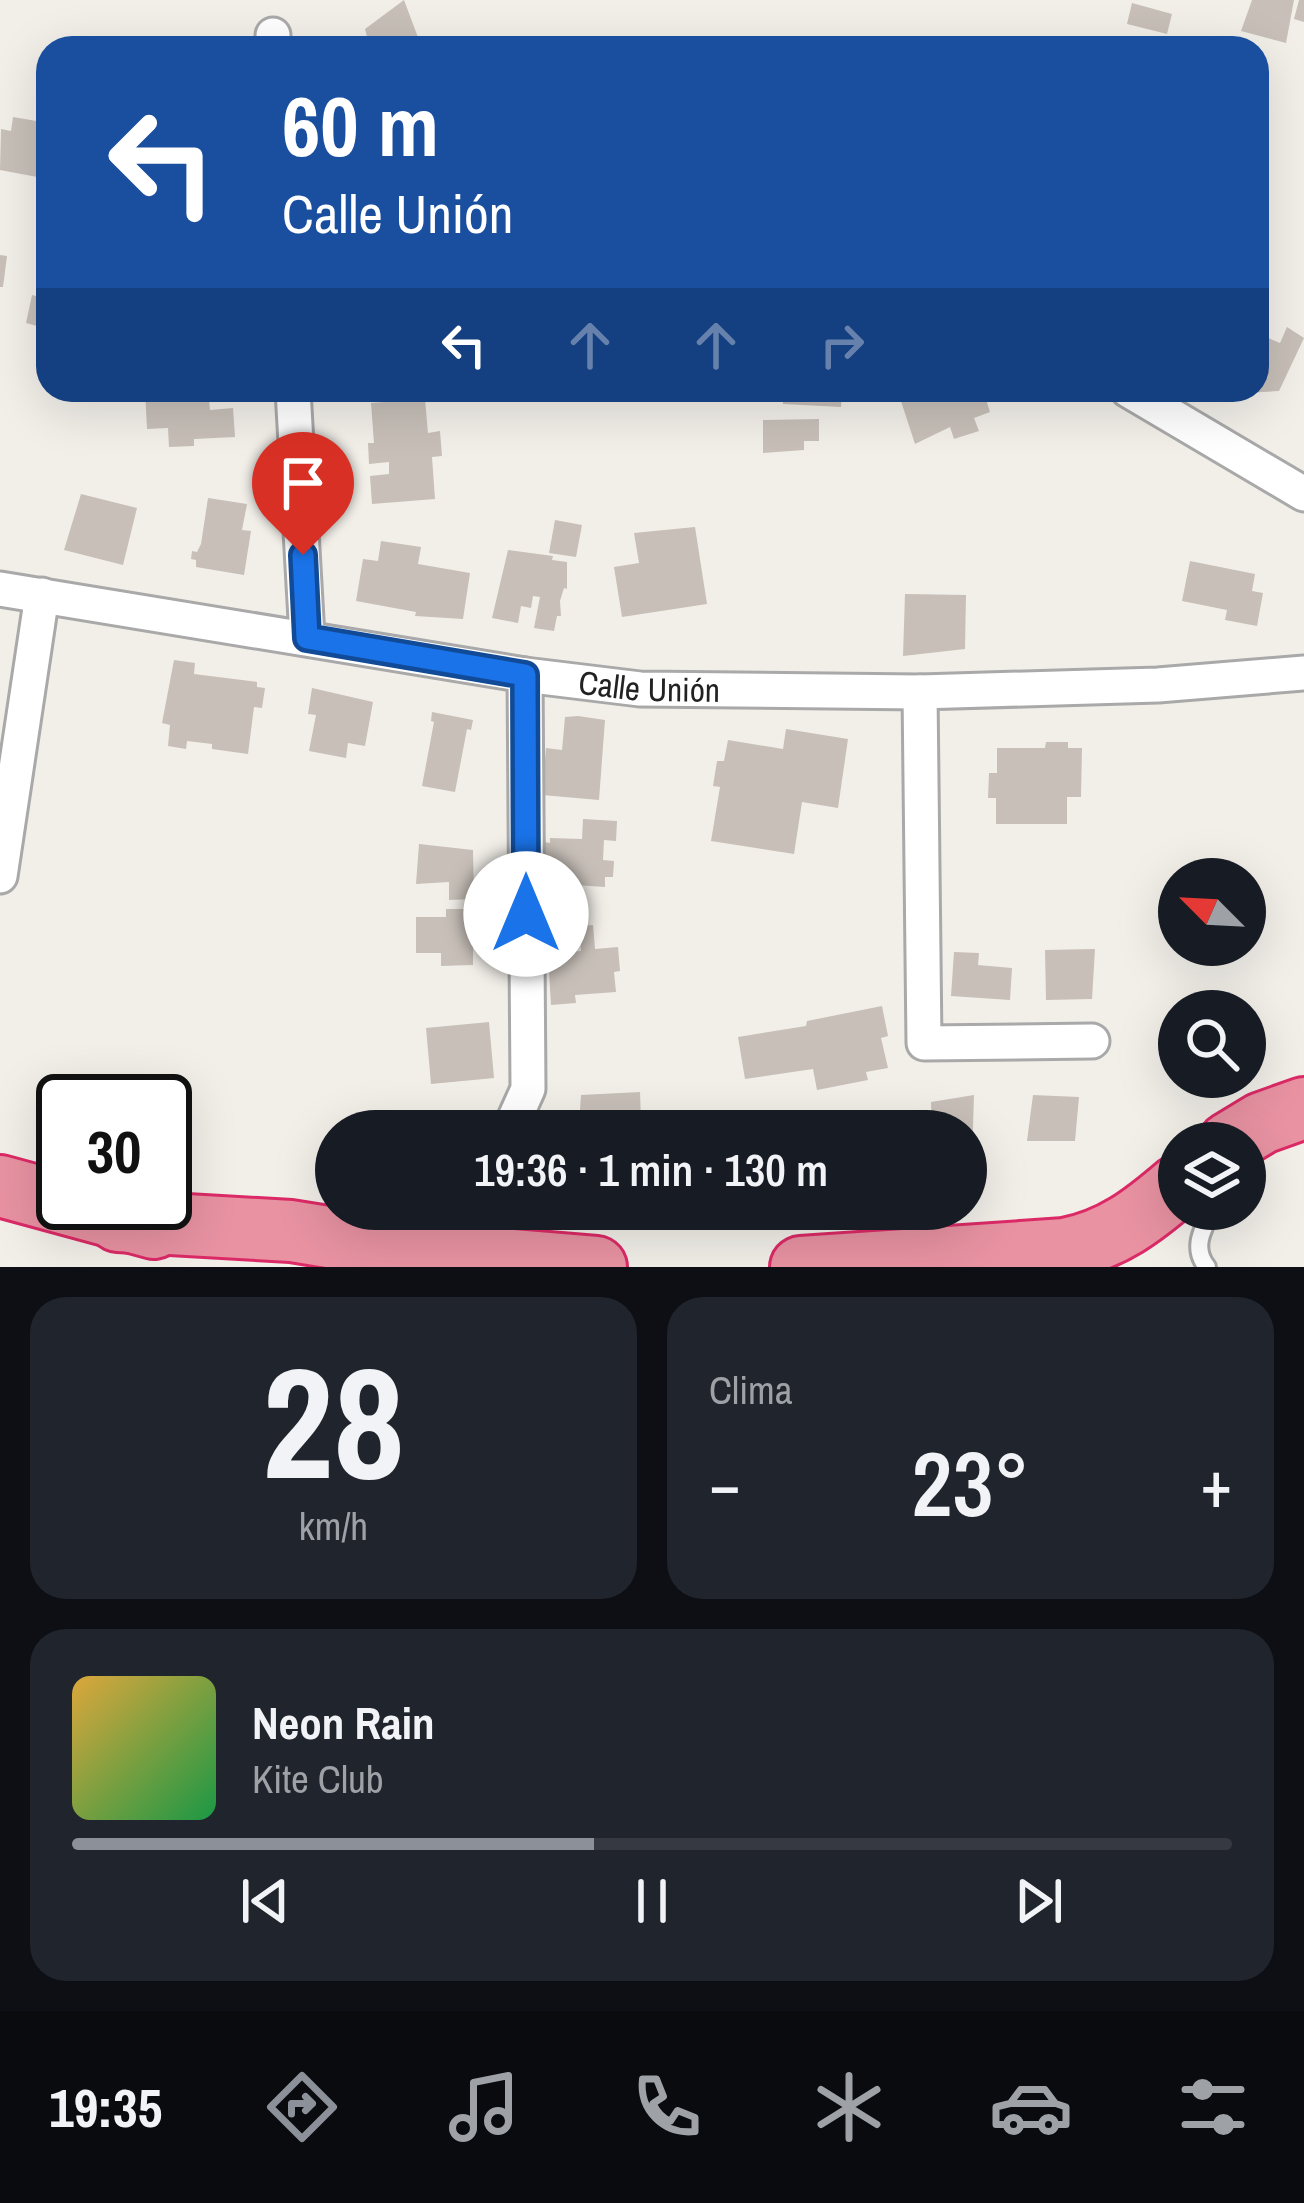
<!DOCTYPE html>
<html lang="es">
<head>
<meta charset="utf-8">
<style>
	body { margin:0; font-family:"Archivo Narrow",sans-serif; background:#20242c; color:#f1f3f6; height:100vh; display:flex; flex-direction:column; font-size:45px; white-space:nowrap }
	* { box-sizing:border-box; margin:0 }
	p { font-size:39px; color:#9ea1a6 }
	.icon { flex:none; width:66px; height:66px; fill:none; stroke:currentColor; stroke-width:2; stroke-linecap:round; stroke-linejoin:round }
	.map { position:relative; height:1267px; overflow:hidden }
	.sheet { display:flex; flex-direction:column; gap:30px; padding:30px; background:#0d0f14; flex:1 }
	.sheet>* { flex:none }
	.top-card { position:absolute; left:36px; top:36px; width:1233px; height:366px; border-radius:36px; box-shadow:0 12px 48px #0002; background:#1a4fa0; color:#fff; overflow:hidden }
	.needle { width:78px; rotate:294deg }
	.fabs { position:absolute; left:1158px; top:858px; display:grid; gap:24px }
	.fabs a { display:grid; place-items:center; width:108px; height:108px; border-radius:50%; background:#171b24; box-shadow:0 12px 48px #0002; font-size:60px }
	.speed { position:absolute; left:36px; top:1074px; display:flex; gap:24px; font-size:60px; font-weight:700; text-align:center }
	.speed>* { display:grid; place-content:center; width:156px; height:156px; border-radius:50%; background:#171b24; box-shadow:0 12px 48px #0002; line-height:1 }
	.speed .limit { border:6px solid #111; border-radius:18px; background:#fff; color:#111 }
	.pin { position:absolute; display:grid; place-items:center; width:102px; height:102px; color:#fff; margin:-123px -51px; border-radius:50% 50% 50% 0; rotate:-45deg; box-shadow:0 0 12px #0007 }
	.pin .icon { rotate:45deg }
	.me { position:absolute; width:132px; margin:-66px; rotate:0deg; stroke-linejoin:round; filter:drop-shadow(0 0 9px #0008) }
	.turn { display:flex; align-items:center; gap:42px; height:252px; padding:0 48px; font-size:54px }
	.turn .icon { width:156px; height:156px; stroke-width:2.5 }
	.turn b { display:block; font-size:84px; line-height:102px }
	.lanes { display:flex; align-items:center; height:114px; padding:0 48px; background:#0003; justify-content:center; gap:60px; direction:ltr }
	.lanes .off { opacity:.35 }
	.big { font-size:90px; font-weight:600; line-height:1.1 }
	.sheet .widget { flex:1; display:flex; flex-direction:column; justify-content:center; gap:18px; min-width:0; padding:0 42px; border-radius:36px; background:#20242c }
	.sheet .dial { align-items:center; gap:0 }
	.dial b { font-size:156px; line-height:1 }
	.song { display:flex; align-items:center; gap:36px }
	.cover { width:144px; height:144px; border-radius:18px; background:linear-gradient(135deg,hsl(40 70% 55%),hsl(140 70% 35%)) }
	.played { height:12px; border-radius:6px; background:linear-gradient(90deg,#8c9099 45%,#363941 45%) }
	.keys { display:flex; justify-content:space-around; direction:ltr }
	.heat { display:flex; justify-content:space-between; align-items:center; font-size:66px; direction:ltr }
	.sheet .tiles { flex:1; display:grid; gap:30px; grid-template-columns:1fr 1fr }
	.widget:last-child { grid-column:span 2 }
	.trip { position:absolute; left:315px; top:1110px; width:672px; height:120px; border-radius:60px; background:#171b24; box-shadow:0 12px 48px #0002; font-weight:600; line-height:120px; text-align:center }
	.dock { display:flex; height:192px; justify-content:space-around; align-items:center; background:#090b0e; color:#9ea1a6 }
	.dock .icon { width:84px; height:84px }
	.dock .active { color:#8c9099 }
	.dock b { font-size:54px; color:#f1f3f6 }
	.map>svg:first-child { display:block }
</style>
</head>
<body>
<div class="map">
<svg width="1304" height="1267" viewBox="0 0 1304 1267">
	<rect width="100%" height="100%" fill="#f2efe9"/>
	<!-- building -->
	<g fill="#c7bfb8">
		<polygon points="404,0 422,48 370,48 365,29"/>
		<polygon points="1252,0 1294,0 1286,43 1241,31"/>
		<polygon points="1299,0 1304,0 1304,22 1294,19"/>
		<polygon points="1132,3 1172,14 1167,34 1127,24"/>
		<polygon points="13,117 48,123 48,179 0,170 1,129 11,131"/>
		<polygon points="0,255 7,256 3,287 0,287"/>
		<polygon points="32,295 44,298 37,326 26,323"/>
		<polygon points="1287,327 1304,338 1279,391 1246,393 1247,390 1257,390 1257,333 1280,343"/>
		<polygon points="145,390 208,390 210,410 233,408 235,437 194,439 194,446 169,447 168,428 147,429"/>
		<polygon points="783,390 842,390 841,407 783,404"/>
		<polygon points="913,390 983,390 990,412 974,418 979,431 954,439 950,427 915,444 899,395"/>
		<polygon points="425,399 428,433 440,431 442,456 432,457 435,499 372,504 370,476 389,474 389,462 369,464 368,443 374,443 371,403"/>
		<polygon points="819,419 819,441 804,441 804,450 763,453 763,420"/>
		<polygon points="81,494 137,508 123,565 64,550"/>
		<polygon points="208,498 247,504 242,530 251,531 244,575 196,567 196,560 191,559 192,551 197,552 201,544"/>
		<polygon points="555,520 582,525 576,557 549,553"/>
		<polygon points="695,527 707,604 622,617 614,567 639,563 634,533"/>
		<polygon points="381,541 421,547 418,564 470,573 463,619 415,616 416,612 356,601 363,559 378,561"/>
		<polygon points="508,550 553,556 552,560 567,562 567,589 564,588 560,601 561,616 557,616 554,631 534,628 540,597 533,596 531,608 521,606 518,623 492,618"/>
		<polygon points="1190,561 1255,574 1252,591 1263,593 1257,626 1225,620 1227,610 1182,601"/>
		<polygon points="905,594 966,595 965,649 903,656"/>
		<polygon points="174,660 195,663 194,674 257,682 257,687 265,688 262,708 254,707 248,754 212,749 212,744 187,741 186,749 168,746 170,725 162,723"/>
		<polygon points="312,688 373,702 365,746 348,743 346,758 309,751 316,715 308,714"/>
		<polygon points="432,712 473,720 471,730 467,729 455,792 422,786 434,722 431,721"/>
		<polygon points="578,716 605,720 599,800 542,795 546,748 562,750 565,717"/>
		<polygon points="786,729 848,739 838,808 802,802 794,854 711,841 720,787 713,786 717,761 724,761 728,740 783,749"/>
		<polygon points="1046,742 1068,742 1068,748 1082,748 1081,797 1067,797 1067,824 996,824 996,798 988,798 989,773 997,773 997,748 1045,748"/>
		<polygon points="583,819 617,821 616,841 604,840 603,860 614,861 613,877 605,877 605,887 547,883 548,879 540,879 541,864 548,864 549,857 543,857 544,842 550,843 550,838 582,839"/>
		<polygon points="419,844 473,850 474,899 449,900 449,882 416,884"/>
		<polygon points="446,909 473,909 473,965 441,966 441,953 416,953 416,917 446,917"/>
		<polygon points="593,925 595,949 618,947 620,971 614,972 616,992 575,995 576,1003 551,1005 548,954 581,951 579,926"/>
		<polygon points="1095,949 1092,999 1046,1000 1045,950"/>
		<polygon points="954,952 979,953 978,965 1012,968 1010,1000 951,996"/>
		<polygon points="882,1006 888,1036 881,1038 888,1068 866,1072 868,1080 817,1090 813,1069 745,1079 738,1037 806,1026 807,1021"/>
		<polygon points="489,1022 494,1078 431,1084 426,1028"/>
		<polygon points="640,1092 641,1121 579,1124 581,1095"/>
		<polygon points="974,1095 972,1158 966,1158 966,1131 932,1131 931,1102"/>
		<polygon points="1033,1095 1079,1097 1075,1141 1027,1141"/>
	</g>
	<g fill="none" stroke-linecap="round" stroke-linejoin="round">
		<defs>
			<path id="lane" d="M1207 1267C1191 1248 1203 1228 1213 1209"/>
			<g id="street">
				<polyline points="273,35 273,48"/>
				<polyline points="293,390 307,637"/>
				<polyline points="1128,390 1304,494"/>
				<path id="s1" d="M0 589 525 675 640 689 920 692 1158 685 1304 673"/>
				<polyline points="920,692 924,1043 1092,1041"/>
				<polyline points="0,876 42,595"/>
				<polyline points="509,1131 528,1089 525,675"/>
			</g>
			<g id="highway">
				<polyline points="1229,1143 1262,1123 1304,1108"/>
				<polyline points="0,1186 154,1228"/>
				<polyline points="118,1221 291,1231 428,1253 596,1267"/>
				<path d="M801 1267 1065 1249C1112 1240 1143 1216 1179 1185"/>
			</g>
		</defs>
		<!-- lane casing -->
		<use href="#lane" stroke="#a9a9a9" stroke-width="22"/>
		<!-- street casing -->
		<use href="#street" stroke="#a9a9a9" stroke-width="39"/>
		<!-- highway casing -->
		<use href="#highway" stroke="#dc2a67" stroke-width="66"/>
		<!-- lane -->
		<use href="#lane" stroke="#fff" stroke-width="16"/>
		<!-- street -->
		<use href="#street" stroke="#fff" stroke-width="33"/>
		<!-- highway -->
		<use href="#highway" stroke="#e892a2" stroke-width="60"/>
	</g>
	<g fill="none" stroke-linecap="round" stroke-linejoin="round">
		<defs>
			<polyline id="route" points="303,555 307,638 525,675 526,914"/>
		</defs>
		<!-- route casing -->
		<use href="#route" stroke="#114b97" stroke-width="30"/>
		<!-- route -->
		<use href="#route" stroke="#1a73e8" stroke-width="21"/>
	</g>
	<g text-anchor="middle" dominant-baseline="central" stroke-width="9" stroke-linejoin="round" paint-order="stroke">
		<!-- street labels -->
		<g font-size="33" fill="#222" stroke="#fff">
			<text stroke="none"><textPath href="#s1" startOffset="657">Calle Unión</textPath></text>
		</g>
	</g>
</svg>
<div class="fabs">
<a><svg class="needle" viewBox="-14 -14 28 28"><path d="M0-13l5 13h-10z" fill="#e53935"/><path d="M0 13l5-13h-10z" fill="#9ea1a6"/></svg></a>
<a><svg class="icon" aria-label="search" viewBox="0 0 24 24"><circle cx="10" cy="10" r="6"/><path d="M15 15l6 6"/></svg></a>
<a><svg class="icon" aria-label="layers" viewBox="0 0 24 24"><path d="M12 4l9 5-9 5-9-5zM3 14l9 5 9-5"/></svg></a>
</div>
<div class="speed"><div class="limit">30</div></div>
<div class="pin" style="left:303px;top:555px;background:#d93025"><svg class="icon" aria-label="arrive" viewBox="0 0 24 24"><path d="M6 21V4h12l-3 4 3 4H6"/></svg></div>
<svg class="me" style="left:526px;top:914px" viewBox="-20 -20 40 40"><circle r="19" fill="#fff"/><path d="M0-13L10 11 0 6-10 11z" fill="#1a73e8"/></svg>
<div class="trip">19:36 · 1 min · 130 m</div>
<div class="top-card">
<div class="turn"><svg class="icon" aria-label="left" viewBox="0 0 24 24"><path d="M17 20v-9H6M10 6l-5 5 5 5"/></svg><div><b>60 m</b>Calle Unión</div></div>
<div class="lanes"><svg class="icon" aria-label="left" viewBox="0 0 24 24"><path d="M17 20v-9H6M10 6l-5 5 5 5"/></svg><svg class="icon off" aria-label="ahead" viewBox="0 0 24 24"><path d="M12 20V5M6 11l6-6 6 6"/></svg><svg class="icon off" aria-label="ahead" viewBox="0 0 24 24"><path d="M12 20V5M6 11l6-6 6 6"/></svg><svg class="icon off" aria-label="right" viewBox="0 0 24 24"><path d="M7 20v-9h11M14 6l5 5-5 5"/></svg></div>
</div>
</div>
<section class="sheet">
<div class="tiles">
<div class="widget dial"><b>28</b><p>km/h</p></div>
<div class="widget"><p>Clima</p>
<div class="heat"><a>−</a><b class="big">23°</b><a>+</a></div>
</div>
<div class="widget">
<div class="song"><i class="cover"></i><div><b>Neon Rain</b><p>Kite Club</p></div></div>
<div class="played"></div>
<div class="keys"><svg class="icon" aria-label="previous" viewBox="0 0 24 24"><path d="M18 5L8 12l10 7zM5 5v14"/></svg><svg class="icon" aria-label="pause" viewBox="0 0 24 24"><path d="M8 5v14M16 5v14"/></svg><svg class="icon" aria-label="next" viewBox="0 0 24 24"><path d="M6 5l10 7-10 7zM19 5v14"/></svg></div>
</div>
</div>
</section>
<nav class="dock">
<b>19:35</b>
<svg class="icon active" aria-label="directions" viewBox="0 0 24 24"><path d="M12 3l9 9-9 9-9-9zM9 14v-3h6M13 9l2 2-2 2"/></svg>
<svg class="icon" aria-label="music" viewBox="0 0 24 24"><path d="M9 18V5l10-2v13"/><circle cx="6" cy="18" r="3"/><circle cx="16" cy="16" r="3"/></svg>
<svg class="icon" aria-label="phone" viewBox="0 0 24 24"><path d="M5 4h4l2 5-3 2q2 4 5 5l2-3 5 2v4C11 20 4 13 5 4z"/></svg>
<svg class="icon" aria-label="climate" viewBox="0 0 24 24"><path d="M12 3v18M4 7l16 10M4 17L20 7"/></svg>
<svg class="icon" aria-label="car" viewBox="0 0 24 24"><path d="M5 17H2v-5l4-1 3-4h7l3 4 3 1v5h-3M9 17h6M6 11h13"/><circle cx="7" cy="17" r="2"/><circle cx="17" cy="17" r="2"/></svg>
<svg class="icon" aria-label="filters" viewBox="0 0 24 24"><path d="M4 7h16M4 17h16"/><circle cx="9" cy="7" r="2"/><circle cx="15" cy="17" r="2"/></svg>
</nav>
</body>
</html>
